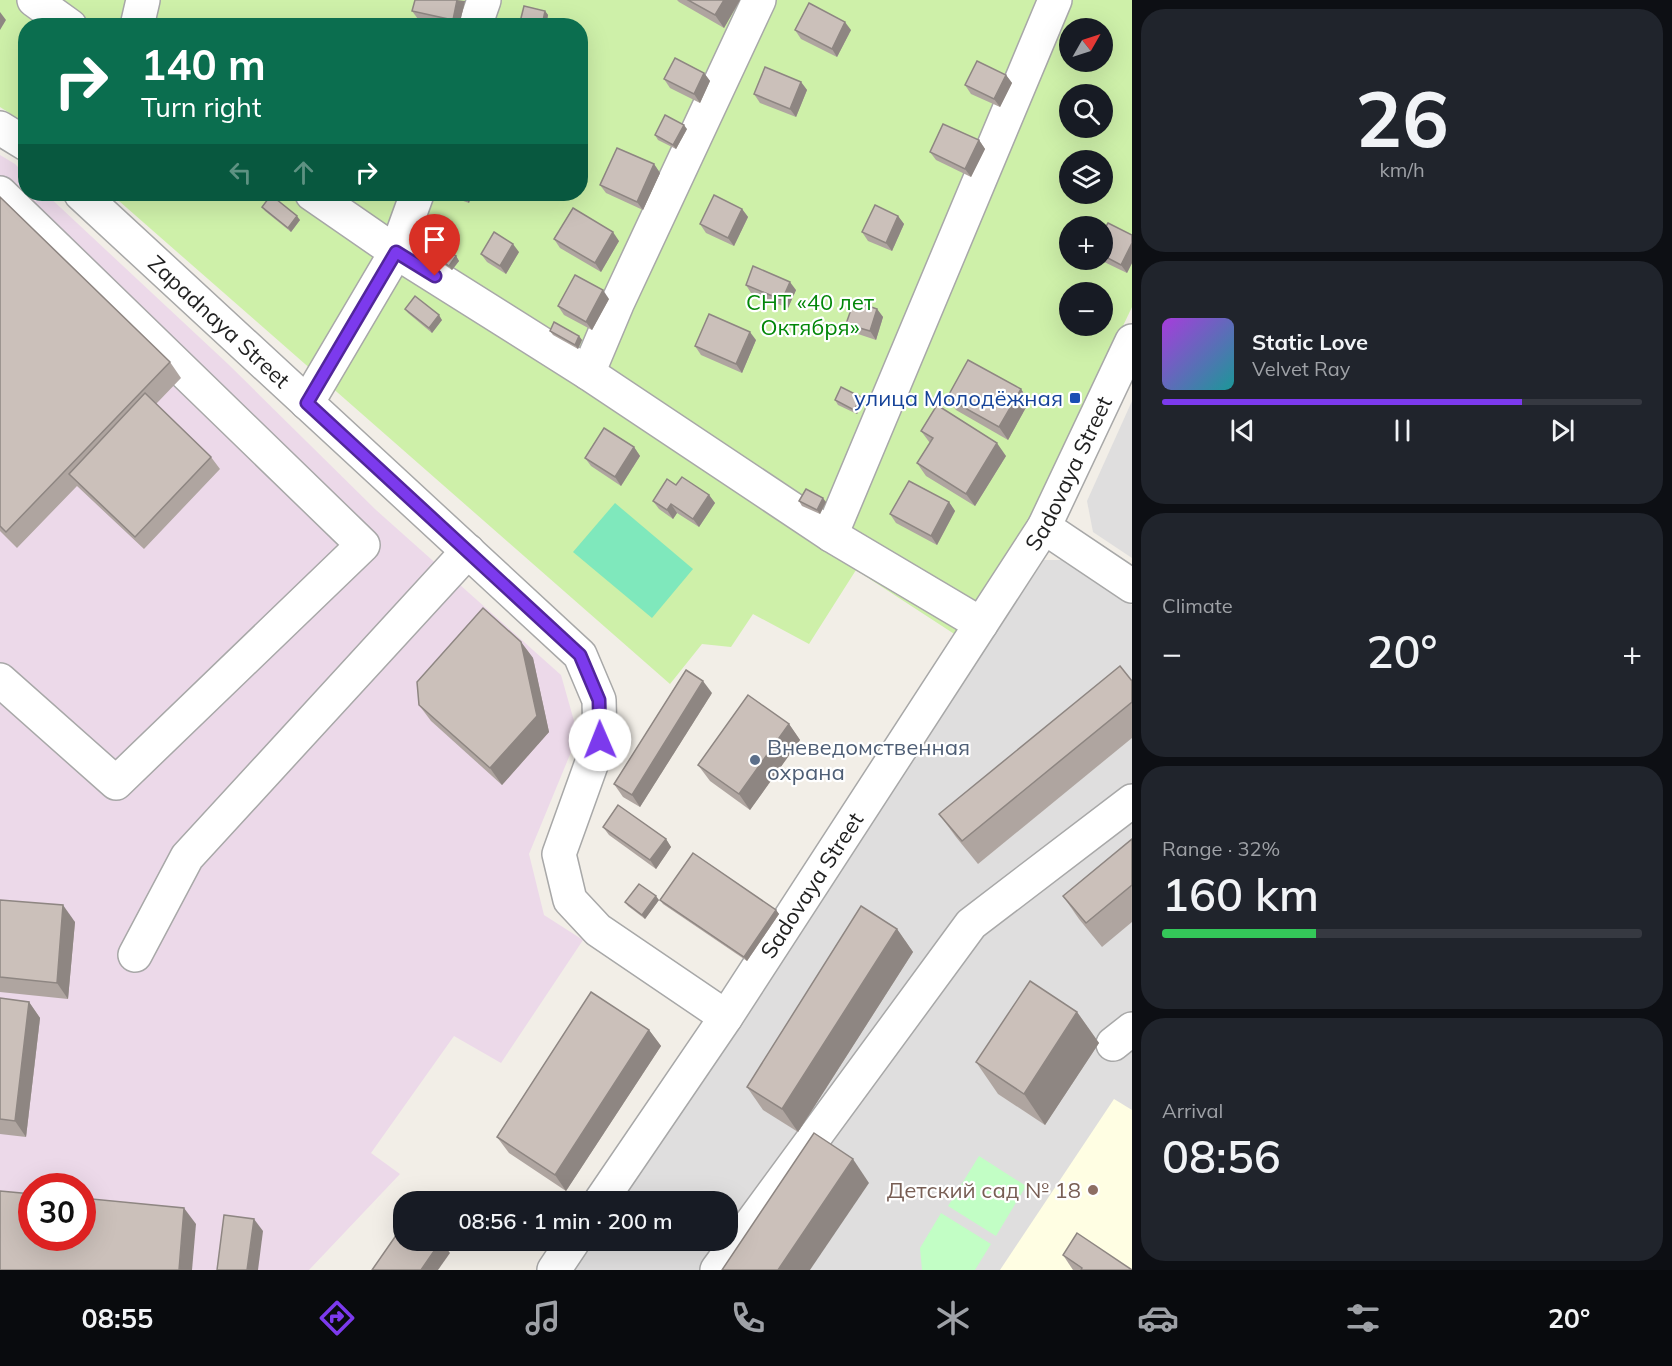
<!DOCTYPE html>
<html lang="en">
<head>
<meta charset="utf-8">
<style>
	body { margin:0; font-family:Mulish,sans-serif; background:#20242c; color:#f1f3f6; height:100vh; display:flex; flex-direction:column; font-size:22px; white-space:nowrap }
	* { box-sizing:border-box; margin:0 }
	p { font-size:20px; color:#9ea1a6 }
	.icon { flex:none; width:33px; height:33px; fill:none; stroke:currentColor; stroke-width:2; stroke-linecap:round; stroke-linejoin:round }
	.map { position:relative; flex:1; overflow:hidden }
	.drawer { display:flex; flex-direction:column; gap:9px; padding:9px; background:#0d0f14; width:540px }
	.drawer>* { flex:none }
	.hud { position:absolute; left:18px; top:18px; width:570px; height:183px; border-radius:24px; box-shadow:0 6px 24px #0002; background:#0b6e4f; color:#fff; overflow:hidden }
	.needle { width:39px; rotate:51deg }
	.fabs { position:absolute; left:1059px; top:18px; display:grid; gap:12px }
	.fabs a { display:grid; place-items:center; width:54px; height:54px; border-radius:50%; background:#171b24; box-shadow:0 6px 24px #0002; font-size:30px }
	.speed { position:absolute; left:18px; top:1173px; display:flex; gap:12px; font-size:30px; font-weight:700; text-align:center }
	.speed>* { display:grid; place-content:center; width:78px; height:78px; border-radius:50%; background:#171b24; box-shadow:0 6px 24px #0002; line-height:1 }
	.speed .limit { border:9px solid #d22; background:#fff; color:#111 }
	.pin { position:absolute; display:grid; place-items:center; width:51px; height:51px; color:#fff; margin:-62px -26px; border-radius:50% 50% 50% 0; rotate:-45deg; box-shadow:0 0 6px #0007 }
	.pin .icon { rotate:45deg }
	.me { position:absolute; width:66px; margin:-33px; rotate:359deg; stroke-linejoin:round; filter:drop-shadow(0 0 4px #0008) }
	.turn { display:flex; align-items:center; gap:21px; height:126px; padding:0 24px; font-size:27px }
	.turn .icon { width:78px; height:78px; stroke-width:2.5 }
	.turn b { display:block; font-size:42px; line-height:51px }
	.lanes { display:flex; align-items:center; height:57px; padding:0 24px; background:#0003; justify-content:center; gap:30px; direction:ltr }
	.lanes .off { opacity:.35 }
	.big { font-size:45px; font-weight:600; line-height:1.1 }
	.drawer .widget { flex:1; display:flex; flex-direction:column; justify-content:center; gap:9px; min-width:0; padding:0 21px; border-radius:24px; background:#20242c }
	.drawer .dial { align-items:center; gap:0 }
	.dial b { font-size:78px; line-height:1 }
	.song { display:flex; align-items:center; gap:18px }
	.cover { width:72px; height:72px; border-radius:9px; background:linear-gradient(135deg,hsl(280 70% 55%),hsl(180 70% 35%)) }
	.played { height:6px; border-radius:3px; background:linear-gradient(90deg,#7c3aed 75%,#363941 75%) }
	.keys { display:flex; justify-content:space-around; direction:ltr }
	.heat { display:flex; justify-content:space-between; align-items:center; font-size:33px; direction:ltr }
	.charge { height:9px; border-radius:4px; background:linear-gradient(90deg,#34c759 32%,#363941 0) }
	.trip { position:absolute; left:393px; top:1191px; width:345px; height:60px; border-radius:24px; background:#171b24; box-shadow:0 6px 24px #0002; font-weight:600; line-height:60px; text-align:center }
	.dock { display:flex; height:96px; justify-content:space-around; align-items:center; background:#090b0e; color:#9ea1a6 }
	.dock .icon { width:42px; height:42px }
	.dock .on { color:#7c3aed }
	.dock b { font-size:27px; color:#f1f3f6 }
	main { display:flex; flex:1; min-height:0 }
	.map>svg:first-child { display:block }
</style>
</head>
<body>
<main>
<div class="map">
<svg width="1132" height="1270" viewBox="0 0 1132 1270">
	<rect width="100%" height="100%" fill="#f2eee7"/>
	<!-- residential -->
	<g fill="#dfdede">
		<polygon points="1132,401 1132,558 1093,532 1087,501"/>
		<polygon points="1044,560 1066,560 1132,605 1132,1270 571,1270 590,1241 728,1240 728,1202 616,1201"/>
	</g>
	<!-- industrial -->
	<path fill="#ecd9e9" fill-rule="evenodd" d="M0 155 15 164 25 174 26 194H46L228 364 376 510 561 675 578 735 529 854 544 915 583 940 501 1063 454 1036 371 1153 400 1174 309 1270H0ZM32 1186H82V1238H32Z"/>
	<!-- education -->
	<polygon fill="#fffee3" points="1114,1099 1132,1110 1132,1270 1000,1270"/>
	<!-- grass -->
	<path fill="#cef0a9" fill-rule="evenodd" d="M0 0H1132V307L1030 521 962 639 856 570 809 644 753 614 731 647 702 644 670 684 111 194H580V26H26L25 123 0 107ZM1070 28H1102V62H1070ZM1070 94H1102V128H1070ZM1070 160H1102V194H1070ZM1070 226H1102V260H1070ZM1070 292H1102V326H1070Z"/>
	<!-- park -->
	<g fill="#c2fec5">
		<polygon points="979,1156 1026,1186 996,1236 948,1206"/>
		<polygon points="941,1213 991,1244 975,1270 922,1270 920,1248"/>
	</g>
	<!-- pitch -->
	<polygon fill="#7fe8bc" points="615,503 693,569 652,618 573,552"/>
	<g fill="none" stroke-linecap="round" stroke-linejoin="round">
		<defs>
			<g id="minor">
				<polyline points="34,0 70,26"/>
				<polyline points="137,26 143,0"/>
				<polyline points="475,26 484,0"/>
				<polyline points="0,128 26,144"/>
				<polyline points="0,193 363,545 116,783 0,680"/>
				<path id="s1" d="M81 194 580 655 599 700 600 740 559 854 570 900 598 930 726 1017"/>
				<polyline points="312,194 396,252 588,373 831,535 981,624"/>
				<polyline points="588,373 617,304 759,0"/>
				<polyline points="307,403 396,252 417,194"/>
				<polyline points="1044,527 1132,586"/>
				<polyline points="831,535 1055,0"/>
				<polyline points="135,955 187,857 468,551"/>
				<polyline points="1113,1044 1132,1029"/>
				<path id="s2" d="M600 1202 726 1017 1044 527 1132 341"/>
				<polyline points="554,1270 574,1240"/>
				<polyline points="717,1270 971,924 1132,801"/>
			</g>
		</defs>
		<!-- minor casing -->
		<use href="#minor" stroke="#a8a8a8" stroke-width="36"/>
		<!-- minor -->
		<use href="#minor" stroke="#fff" stroke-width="33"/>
	</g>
	<!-- wall -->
	<g fill="#afa5a0">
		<polygon points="677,0 740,0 724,28 679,2"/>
		<polygon points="465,1 459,26 445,26 418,19 412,11"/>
		<polygon points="545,11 548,15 546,26 523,26 520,22"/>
		<polygon points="795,30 851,30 837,57 801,39"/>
		<polygon points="704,73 710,81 700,103 670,88 664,79"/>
		<polygon points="1006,75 1012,83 1000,107 971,94 965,85"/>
		<polygon points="801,82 807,90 796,117 760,103 754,94"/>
		<polygon points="687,129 676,149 658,140 655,135"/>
		<polygon points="979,140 985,149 971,177 936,160 930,152"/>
		<polygon points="654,164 660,173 643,210 606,193 600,185"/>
		<polygon points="452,194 472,194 469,203 455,198"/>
		<polygon points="499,194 516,194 513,200 500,195"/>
		<polygon points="0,197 170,362 181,378 156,404 211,457 220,469 144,549 77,486 17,548 0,531"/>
		<polygon points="262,207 300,220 291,232 265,211"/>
		<polygon points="742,209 748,217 734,246 706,233 700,224"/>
		<polygon points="898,216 904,224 892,251 868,241 862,232"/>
		<polygon points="1102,233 1132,235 1132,263 1127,273 1100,260 1102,260"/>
		<polygon points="554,239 619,241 601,272 560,248"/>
		<polygon points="424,248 456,256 459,261 452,270 427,253"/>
		<polygon points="519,252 506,274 487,262 481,254"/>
		<polygon points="746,285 796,290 788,308 751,293"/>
		<polygon points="609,299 592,330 564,315 558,306"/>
		<polygon points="405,309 442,320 432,333 408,313"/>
		<polygon points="877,309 883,317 876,340 852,332 846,324"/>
		<polygon points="550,331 579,336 582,340 578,349 553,335"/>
		<polygon points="756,340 742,373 701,355 695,346"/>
		<polygon points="1021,389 1029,402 1008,440 956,410 947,398"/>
		<polygon points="835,400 864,401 857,414 838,405"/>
		<polygon points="921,431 1006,456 975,506 926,476 917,463 930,443"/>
		<polygon points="634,447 640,456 621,486 591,466 585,458"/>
		<polygon points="676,485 709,495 715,503 699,527 677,513 673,519 659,509 653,501"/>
		<polygon points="799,501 826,502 820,514 802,506"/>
		<polygon points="949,502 955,511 937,545 896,523 890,514"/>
		<polygon points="521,642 533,658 549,732 502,785 431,721 419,705"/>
		<polygon points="1132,681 1132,738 978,864 956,837 939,814"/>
		<polygon points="712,693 640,807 623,797 614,784"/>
		<polygon points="789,724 800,740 750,810 710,781 698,765"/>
		<polygon points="603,827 666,839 671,847 656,869 609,835"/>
		<polygon points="1132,839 1132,922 1102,947 1079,919 1063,896"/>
		<polygon points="0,900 75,922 68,999 0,992"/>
		<polygon points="659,900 645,919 628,906 625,902"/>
		<polygon points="660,900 776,910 779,914 747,961 663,904"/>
		<polygon points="897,929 913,952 798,1132 763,1110 747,1087"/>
		<polygon points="0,998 29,1002 40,1018 26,1137 0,1134"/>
		<polygon points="1077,1012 1099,1043 1045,1125 998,1094 976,1062"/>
		<polygon points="649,1030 661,1046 566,1191 509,1153 497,1137"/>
		<polygon points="1063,1255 1132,1270 1073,1270"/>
	</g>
	<!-- shaded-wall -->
	<g fill="#8e8682">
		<polygon points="457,0 465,1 459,26 456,26 453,20"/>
		<polygon points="724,0 740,0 724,28 715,15"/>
		<polygon points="545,11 548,15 546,26 542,26"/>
		<polygon points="0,13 0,12 6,20 0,30"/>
		<polygon points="845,22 851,30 837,57 832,49"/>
		<polygon points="704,73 710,81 700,103 694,94"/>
		<polygon points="1006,75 1012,83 1000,107 994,99"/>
		<polygon points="801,82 807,90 796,117 790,109"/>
		<polygon points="684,125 687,129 676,149 673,145"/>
		<polygon points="979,140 985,149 971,177 965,169"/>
		<polygon points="654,164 660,173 643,210 637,202"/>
		<polygon points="468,194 472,194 469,203 466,198"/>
		<polygon points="509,194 516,194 513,200"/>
		<polygon points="742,209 748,217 734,246 728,238"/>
		<polygon points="297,216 300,220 291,232 288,228"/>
		<polygon points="898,216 904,224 892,251 886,243"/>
		<polygon points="613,232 619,241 601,272 595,263"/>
		<polygon points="1132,243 1132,263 1127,273 1121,265"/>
		<polygon points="513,244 519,252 506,274 500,266"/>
		<polygon points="456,256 459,261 452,270 449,266"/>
		<polygon points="790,282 796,290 788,308 782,300"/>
		<polygon points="603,290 609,299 592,330 586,322"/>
		<polygon points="877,309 883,317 876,340 870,331"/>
		<polygon points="439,315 442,320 432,333 429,328"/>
		<polygon points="750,332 756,340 742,373 736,364"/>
		<polygon points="579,336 582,340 578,349 575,345"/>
		<polygon points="1021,389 1029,402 1008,440 999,427"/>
		<polygon points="861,397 864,401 857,414 854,410"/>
		<polygon points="997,443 1006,456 975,506 966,494"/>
		<polygon points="634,447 640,456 621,486 615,477"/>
		<polygon points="709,495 715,503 699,527 693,519"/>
		<polygon points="823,498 826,502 820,514 817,510"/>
		<polygon points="949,502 955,511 937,545 931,536"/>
		<polygon points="671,504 677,513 673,519 667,510"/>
		<polygon points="521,642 533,658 549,732 502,785 490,768"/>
		<polygon points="703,681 712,693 640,807 632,795"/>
		<polygon points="789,724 800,740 750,810 739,794"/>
		<polygon points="666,839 671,847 656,869 650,860"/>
		<polygon points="656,896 659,900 645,919 642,915"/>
		<polygon points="63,905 75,922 68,999 57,983"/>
		<polygon points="776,910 779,914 747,961 744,957"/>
		<polygon points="897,929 913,952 798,1132 782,1109"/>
		<polygon points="29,1002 40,1018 26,1137 15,1121"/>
		<polygon points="1077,1012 1099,1043 1045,1125 1024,1094"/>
		<polygon points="649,1030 661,1046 566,1191 555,1175"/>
		<polygon points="853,1159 869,1183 810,1270 778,1270"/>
		<polygon points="184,1208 196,1224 192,1270 179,1270"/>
		<polygon points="254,1219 263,1231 258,1270 247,1270"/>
		<polygon points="441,1241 450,1253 438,1270 421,1270"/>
	</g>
	<!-- building -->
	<g fill="#cbc0ba" stroke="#8e8682" stroke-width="1.5">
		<polygon points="415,0 457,0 453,20 412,11"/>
		<polygon points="688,0 724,0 715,15"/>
		<polygon points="809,3 845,22 832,49 795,30"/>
		<polygon points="524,6 545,11 542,26 520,22"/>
		<polygon points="675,58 704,73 694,94 664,79"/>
		<polygon points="977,61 1006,75 994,99 965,85"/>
		<polygon points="765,67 801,82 790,109 754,94"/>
		<polygon points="665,115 684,125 673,145 655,135"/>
		<polygon points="943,124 979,140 965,169 930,152"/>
		<polygon points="617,148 654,164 637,202 600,185"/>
		<polygon points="453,194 468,194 466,198"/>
		<polygon points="271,195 297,216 288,228 262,207"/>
		<polygon points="714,195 742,209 728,238 700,224"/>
		<polygon points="0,197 170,362 6,532 0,526"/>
		<polygon points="875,205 898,216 886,243 862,232"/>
		<polygon points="573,208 613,232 595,263 554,239"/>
		<polygon points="1108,223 1132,235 1132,243 1121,265 1102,255 1102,233"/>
		<polygon points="494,232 513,244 500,266 481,254"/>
		<polygon points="431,239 456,256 449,266 424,248"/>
		<polygon points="753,266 790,282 782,300 746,285"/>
		<polygon points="575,275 603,290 586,322 558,306"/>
		<polygon points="415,296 439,315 429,328 405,309"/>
		<polygon points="854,301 877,309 870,331 846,324"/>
		<polygon points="709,314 750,332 736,364 695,346"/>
		<polygon points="554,322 579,336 575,345 550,331"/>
		<polygon points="968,360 1021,389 999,427 947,398"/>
		<polygon points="841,387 861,397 854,410 835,400"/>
		<polygon points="145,393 211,457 135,537 69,474"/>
		<polygon points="937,405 997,443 966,494 917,463 933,438 921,431"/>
		<polygon points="604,428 634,447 615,477 585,458"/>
		<polygon points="682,477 709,495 693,519 671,504 667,510 653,501 667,479 676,485"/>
		<polygon points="909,481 949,502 931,536 890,514"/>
		<polygon points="806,489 823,498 817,510 799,501"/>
		<polygon points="483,608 521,642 537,716 490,768 419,705 417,682"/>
		<polygon points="1120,666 1132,681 1132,702 962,841 939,814"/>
		<polygon points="686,670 703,681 632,795 614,784"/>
		<polygon points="748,695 789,724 739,794 698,765"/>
		<polygon points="618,805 666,839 650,860 603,827"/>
		<polygon points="1132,839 1132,885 1086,923 1063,896"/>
		<polygon points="693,853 776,910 744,957 660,900"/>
		<polygon points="639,884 656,896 642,915 625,902"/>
		<polygon points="0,900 63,905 57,983 0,977"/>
		<polygon points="861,906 897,929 782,1109 747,1087"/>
		<polygon points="1030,981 1077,1012 1024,1094 976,1062"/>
		<polygon points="591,992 649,1030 555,1175 497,1137"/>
		<polygon points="0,998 29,1002 15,1121 0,1119"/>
		<polygon points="814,1133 853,1159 778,1270 722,1270"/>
		<polygon points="0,1191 32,1194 32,1238 82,1238 82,1198 184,1208 179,1270 0,1270"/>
		<polygon points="224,1215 254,1219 247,1270 217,1270"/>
		<polygon points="404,1224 404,1240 441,1241 421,1270 372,1270"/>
		<polygon points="1077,1233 1132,1270 1081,1270 1082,1268 1063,1255"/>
	</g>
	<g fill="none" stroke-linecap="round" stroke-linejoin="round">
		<defs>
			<polyline id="route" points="435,276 396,252 307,403 580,655 599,700 600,740"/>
		</defs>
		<!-- route casing -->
		<use href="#route" stroke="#51269a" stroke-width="15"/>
		<!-- route -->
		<use href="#route" stroke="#7c3aed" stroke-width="10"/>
	</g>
	<!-- markers -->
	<rect fill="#1a4fb4" stroke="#fff" stroke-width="2" x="1069" y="392" width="12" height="12" rx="3"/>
	<circle fill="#5c6f8a" stroke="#fff" stroke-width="2" cx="755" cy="760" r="6"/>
	<circle fill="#8d6e63" stroke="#fff" stroke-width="2" cx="1093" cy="1190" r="6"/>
	<g text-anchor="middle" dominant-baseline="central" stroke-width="4.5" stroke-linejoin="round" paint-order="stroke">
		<!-- park labels -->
		<g font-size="22" fill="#028708" stroke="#fff">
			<text x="810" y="302">СНТ «40 лет<tspan x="810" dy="25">Октября»</tspan></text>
		</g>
		<!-- street labels -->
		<g font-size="22" fill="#212121" stroke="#fff">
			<text stroke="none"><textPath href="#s1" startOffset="188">Zapadnaya Street</textPath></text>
			<text stroke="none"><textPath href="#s2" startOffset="867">Sadovaya Street</textPath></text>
			<text stroke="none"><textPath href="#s2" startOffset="381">Sadovaya Street</textPath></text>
		</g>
		<!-- transit labels -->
		<g font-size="22" fill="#164399" stroke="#fff" text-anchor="end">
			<text x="1063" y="398">улица Молодёжная</text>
		</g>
		<!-- service labels -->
		<g font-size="22" fill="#4e5e75" stroke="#fff" text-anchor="start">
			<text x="767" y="747">Вневедомственная<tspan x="767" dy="25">охрана</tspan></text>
		</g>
		<!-- education labels -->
		<g font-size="22" fill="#785e54" stroke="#fff" text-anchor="end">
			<text x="1081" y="1190">Детский сад № 18</text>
		</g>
	</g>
</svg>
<div class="fabs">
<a><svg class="needle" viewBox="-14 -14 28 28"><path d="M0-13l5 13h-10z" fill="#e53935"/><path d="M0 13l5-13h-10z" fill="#9ea1a6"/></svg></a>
<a><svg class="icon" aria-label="search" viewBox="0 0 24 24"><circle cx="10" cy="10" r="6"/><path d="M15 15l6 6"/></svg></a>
<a><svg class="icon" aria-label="layers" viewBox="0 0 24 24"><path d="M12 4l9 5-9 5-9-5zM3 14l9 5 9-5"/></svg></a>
<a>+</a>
<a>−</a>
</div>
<div class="speed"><div class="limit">30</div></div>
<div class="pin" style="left:435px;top:276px;background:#d93025"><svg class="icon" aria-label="arrive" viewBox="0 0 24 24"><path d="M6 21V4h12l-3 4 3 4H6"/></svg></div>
<svg class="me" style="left:600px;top:740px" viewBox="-20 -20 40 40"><circle r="19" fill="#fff"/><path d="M0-13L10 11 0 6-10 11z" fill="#7c3aed"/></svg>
<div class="trip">08:56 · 1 min · 200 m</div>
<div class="hud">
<div class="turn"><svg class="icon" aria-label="right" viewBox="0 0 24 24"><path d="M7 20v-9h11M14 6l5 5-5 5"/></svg><div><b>140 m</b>Turn right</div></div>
<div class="lanes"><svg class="icon off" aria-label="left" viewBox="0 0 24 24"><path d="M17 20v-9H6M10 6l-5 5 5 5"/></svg><svg class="icon off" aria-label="ahead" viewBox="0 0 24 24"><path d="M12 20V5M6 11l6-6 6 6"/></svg><svg class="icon" aria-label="right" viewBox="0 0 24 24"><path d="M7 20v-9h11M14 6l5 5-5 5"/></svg></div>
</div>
</div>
<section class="drawer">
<div class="widget dial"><b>26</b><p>km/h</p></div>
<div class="widget">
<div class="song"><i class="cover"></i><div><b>Static Love</b><p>Velvet Ray</p></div></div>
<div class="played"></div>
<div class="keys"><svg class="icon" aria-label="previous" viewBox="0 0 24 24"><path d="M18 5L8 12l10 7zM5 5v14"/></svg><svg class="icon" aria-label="pause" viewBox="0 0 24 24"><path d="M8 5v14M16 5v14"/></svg><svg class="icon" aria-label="next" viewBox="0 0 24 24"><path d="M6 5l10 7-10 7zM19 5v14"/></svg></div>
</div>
<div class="widget"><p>Climate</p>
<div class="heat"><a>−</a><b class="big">20°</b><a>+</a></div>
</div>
<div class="widget"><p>Range · 32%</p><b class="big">160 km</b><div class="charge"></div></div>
<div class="widget"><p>Arrival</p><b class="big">08:56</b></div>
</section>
</main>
<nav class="dock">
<b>08:55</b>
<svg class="icon on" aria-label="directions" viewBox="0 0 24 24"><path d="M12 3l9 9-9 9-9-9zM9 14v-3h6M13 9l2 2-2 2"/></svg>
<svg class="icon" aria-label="music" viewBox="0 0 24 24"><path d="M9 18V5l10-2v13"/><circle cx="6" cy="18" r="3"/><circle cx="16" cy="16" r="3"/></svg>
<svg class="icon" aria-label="phone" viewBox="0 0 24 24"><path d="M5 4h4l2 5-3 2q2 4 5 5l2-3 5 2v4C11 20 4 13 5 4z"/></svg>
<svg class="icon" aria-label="climate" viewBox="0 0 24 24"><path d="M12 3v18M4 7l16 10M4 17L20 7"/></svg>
<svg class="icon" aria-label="car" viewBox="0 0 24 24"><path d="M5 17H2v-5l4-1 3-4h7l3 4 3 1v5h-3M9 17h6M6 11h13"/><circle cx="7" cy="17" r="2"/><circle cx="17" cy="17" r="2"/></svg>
<svg class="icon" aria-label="filters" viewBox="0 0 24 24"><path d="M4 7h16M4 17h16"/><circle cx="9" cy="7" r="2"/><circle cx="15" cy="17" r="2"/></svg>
<b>20°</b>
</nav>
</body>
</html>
